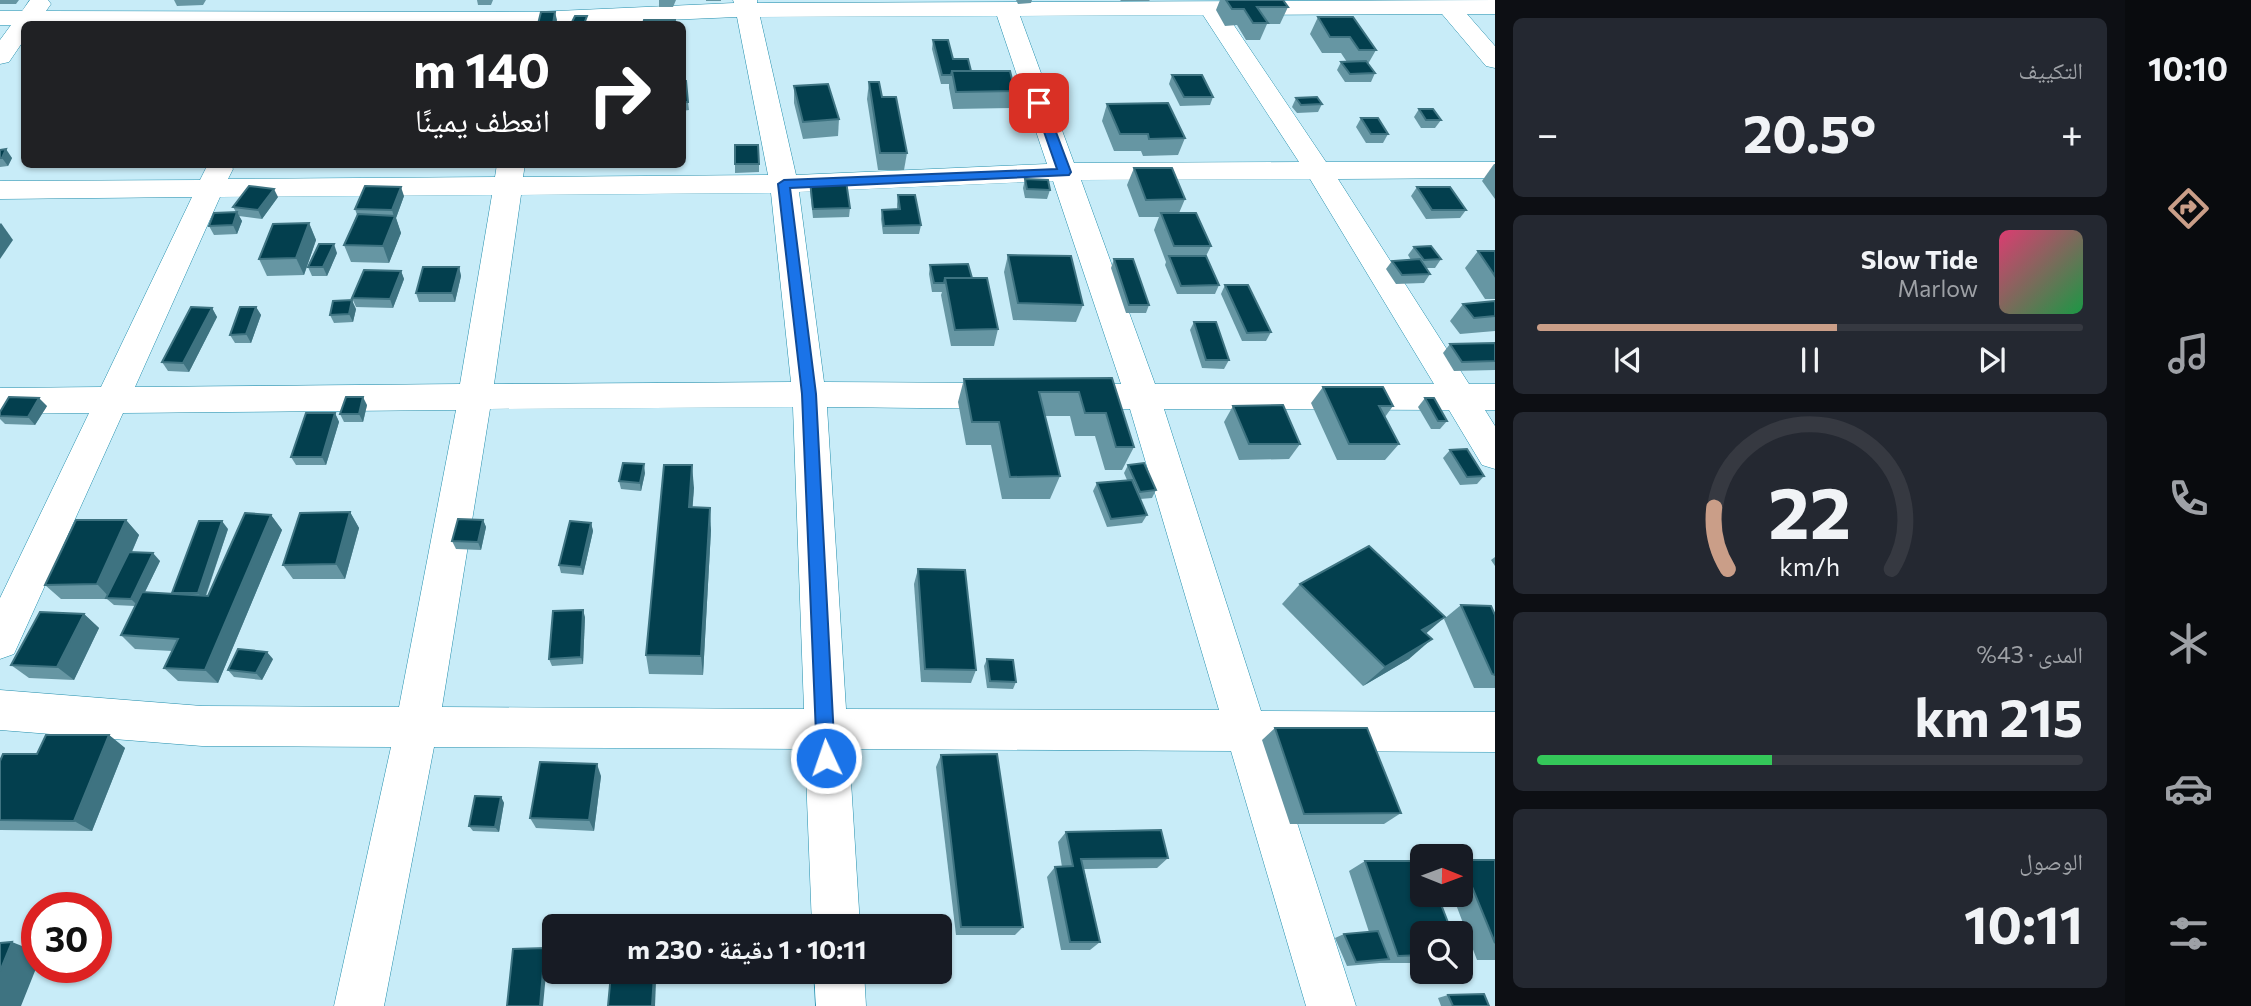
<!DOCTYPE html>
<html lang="ar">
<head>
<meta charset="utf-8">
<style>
	body { margin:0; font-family:Commissioner,"Noto Naskh Arabic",sans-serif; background:#242831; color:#f1f3f6; direction:rtl; height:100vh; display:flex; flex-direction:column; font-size:26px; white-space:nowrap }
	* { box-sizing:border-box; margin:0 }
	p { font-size:23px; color:#9ea1a6 }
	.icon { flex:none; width:38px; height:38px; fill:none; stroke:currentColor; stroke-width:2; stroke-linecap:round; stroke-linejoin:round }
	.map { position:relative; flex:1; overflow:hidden; direction:ltr }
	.panel { display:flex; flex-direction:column; gap:18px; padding:18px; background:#0d0f14; width:630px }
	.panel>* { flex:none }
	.banner { position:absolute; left:21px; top:21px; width:665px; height:147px; border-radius:10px; box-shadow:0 2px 5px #0004; direction:rtl; background:#202124; color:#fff; overflow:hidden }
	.needle { width:46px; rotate:91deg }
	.tools { position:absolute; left:1410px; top:844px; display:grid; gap:14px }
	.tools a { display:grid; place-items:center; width:63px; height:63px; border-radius:10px; background:#171b24; box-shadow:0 2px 5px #0004; font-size:35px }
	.speed { position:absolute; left:21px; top:892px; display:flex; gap:14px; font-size:35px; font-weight:700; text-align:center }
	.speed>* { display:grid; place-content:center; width:91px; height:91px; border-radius:50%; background:#171b24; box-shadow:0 2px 5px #0004; line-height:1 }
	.speed .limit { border:10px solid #d22; background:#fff; color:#111 }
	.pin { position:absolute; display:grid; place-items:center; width:60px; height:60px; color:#fff; margin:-30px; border-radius:14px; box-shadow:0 4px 10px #0006 }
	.me { position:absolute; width:77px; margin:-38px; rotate:357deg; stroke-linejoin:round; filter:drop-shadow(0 0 5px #0008) }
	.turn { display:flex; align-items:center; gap:24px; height:147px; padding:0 21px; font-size:32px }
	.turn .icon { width:91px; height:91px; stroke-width:2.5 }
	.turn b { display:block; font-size:49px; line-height:60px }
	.big { font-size:52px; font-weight:700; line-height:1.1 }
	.panel .tile { flex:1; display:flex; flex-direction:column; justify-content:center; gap:10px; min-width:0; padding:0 24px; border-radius:10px; background:#242831 }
	.panel .dial { align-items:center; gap:0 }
	.dial svg { height:182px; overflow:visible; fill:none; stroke:#363941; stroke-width:7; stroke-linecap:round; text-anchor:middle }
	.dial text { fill:#f1f3f6; stroke:none }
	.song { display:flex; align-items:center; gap:21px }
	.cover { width:84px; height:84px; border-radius:10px; background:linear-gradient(135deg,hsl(340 70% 55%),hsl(140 70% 35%)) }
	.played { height:7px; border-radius:4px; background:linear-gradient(90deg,#ca9e88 55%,#363941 55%) }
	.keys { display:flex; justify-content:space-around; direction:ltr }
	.heat { display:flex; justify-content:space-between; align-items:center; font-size:38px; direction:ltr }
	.charge { height:10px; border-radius:5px; background:linear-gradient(90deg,#34c759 43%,#363941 0) }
	.trip { position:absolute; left:542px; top:914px; width:410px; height:70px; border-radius:10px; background:#171b24; box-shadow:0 2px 5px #0004; font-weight:700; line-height:70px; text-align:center; direction:rtl }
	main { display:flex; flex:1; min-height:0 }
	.tabs { display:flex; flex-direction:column; width:126px; justify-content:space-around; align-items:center; background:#090b0e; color:#9ea1a6 }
	.tabs .icon { width:49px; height:49px }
	.tabs .on { color:#ca9e88 }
	.tabs b { font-size:32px; color:#f1f3f6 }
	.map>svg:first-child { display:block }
</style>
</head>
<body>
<main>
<nav class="tabs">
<b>10:10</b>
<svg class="icon on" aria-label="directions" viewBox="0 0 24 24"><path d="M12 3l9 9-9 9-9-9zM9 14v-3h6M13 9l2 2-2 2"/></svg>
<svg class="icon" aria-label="music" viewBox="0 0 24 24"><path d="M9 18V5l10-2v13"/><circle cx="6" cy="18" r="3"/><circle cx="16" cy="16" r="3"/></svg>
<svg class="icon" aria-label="phone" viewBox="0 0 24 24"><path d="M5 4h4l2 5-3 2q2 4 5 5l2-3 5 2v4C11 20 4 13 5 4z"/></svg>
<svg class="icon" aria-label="climate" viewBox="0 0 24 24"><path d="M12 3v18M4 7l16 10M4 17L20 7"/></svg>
<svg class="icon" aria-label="car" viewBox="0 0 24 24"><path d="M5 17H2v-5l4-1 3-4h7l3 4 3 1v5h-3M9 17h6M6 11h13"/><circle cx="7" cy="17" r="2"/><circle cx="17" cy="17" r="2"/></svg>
<svg class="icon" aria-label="filters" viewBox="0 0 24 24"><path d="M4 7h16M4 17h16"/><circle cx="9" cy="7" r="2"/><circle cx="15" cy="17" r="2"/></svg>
</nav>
<section class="panel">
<div class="tile"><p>التكييف</p>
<div class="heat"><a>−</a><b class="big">20.5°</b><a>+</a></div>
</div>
<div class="tile">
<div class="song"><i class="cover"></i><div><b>Slow Tide</b><p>Marlow</p></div></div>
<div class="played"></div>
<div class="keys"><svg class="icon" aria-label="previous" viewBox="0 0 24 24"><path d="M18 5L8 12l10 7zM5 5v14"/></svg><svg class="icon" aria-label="pause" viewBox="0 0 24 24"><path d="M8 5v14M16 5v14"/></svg><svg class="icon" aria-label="next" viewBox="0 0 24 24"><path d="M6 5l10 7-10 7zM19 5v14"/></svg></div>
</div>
<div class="tile dial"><svg viewBox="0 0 100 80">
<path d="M14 69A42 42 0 1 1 86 69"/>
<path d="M14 69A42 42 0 0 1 8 42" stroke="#ca9e88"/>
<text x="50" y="56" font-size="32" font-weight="700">22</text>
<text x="50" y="72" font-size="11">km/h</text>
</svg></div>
<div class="tile"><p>المدى · 43%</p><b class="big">215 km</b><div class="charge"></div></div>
<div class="tile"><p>الوصول</p><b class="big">10:11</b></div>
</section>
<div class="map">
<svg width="1495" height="1006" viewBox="0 0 1495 1006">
	<rect width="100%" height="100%" fill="#c8ecf8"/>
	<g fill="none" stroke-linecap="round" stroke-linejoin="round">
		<defs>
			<g id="minor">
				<path d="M30 0H48L51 4 46 11 535 12 734 3 733 0H757V3L1495 0V14H1467L1495 46V68L1486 66 1442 14 1227 15 1326 162H1495V178L1338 179 1469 384H1495V410H1485L1495 426V469L1482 465 1449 410 1164 409 1261 711 1495 712V752L1274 751 1356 1006H1306L1231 751 849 749 860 926H812L805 749 434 747 384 1006H334L391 747 202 746 0 730V690L202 706 399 707 456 410 123 413 14 654 0 659V598L89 413 0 414V388L101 387 192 197 0 199V181L200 180 208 164H230L233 169 228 179 495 177 497 164H525L523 177 768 175 737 17 572 24H24V40L9 62 0 64V40L11 25H0V11H22ZM1203 15 1299 162 1074 163 1020 16ZM997 16 1047 164 796 175 760 17ZM1310 179 1434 384H1155L1081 180ZM1053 181 1121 384 1069 383 1057 387 1052 396 1057 405 1069 409H1130L1219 710 846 709 827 407 1011 409 1023 405 1028 396 1023 387 1011 383 824 382 799 192ZM771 193 791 382 494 384 521 195ZM492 195 460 384 135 387 220 197ZM793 407 804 709 442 707 490 409Z"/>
				<polygon points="814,971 864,971 866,1006 816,1006"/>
			</g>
		</defs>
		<!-- minor casing -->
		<use href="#minor" stroke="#228eac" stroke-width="1"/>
		<!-- minor -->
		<use href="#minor" fill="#fff" fill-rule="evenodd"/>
	</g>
	<!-- wall -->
	<g fill="#6696a3">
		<polygon points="0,0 19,0 16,4 0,4"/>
		<polygon points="174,0 206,0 203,5 177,6"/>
		<polygon points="477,0 493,0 491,5 478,5"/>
		<polygon points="659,0 676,0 673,7 659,7"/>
		<rect x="706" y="0" width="15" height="1"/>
		<polygon points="1016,0 1032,0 1031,3 1018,4"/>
		<polygon points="1120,0 1150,0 1149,1 1121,1"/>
		<polygon points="1220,0 1283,0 1288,7 1280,24 1267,24 1260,40 1246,40 1237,25 1225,26 1216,10"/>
		<polygon points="1318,17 1376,50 1368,64 1375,73 1371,82 1345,82 1337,70 1341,62 1347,62 1341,53 1322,53 1310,34"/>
		<polygon points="933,40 953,59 971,71 1015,91 1011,108 953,109 949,88 949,84 941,84 932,49"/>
		<polygon points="1172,75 1213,97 1210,105 1180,106 1169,84"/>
		<polygon points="682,81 688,102 689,110 682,111"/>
		<polygon points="869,82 882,97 907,153 904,170 878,170 867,99"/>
		<polygon points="794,86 839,119 838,136 803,139 794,103"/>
		<polygon points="1296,98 1322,104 1318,112 1297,113 1292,107"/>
		<polygon points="1107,104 1185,138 1178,155 1143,156 1141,151 1114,151 1102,121"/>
		<polygon points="1419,109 1441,120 1435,128 1421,128 1414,117"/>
		<polygon points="1361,118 1388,134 1383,143 1366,143 1356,127"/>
		<polygon points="735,145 759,164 759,172 735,173"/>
		<polygon points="0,150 12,158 8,166 0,167"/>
		<polygon points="167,164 187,164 187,167 169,167"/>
		<polygon points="1494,164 1495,164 1495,199 1482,181"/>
		<polygon points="1134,168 1185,199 1179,213 1211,246 1206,256 1219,285 1215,294 1177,294 1165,265 1166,262 1154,230 1159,217 1139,217 1127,185"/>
		<polygon points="1025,179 1050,190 1047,199 1025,198 1023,188"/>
		<polygon points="810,181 850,208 849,217 813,218 810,190"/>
		<polygon points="1417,187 1466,210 1460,218 1426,219 1411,196"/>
		<polygon points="898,195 921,225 919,234 883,234 881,219 882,210 897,209 897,204"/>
		<polygon points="404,196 396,218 401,233 389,263 351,262 344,245 357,215 355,209"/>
		<polygon points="278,197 262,219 239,216 242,221 237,234 214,235 209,226 236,212 233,207"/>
		<polygon points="309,223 316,240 304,275 267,276 259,259"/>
		<polygon points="1414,247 1441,259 1435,268 1426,268 1430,274 1424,283 1396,284 1386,269 1392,261 1411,260 1408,255"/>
		<polygon points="1478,251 1495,251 1495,299 1485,299 1465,268"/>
		<polygon points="337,253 327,276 312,276 308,267"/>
		<polygon points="1008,255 1083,305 1076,322 1013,320 1004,272"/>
		<polygon points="1114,259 1149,305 1146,313 1126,313 1111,268"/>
		<polygon points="930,265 972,278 998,329 994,346 951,346 941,295 942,292 932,292 929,274"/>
		<polygon points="459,267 461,276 455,302 419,302 416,293"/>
		<polygon points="401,271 404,279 393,308 356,307 352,298"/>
		<polygon points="1225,285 1271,332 1266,341 1242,341 1221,294"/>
		<polygon points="1495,301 1495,331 1460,334 1450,321 1463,304"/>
		<polygon points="256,307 261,315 251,343 235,343 230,335"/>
		<polygon points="212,308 217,317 189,372 168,371 162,362"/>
		<polygon points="356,309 353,322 334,323 330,315"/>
		<polygon points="1194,322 1229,360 1224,369 1202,368 1190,330"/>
		<polygon points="1495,343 1495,370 1454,371 1443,353 1450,344"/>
		<polygon points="1112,378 1134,447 1122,470 1105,470 1095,436 1075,436 1070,416 1045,416 1060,476 1050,499 1002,499 991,445 966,445 958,402 964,379"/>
		<polygon points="1323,387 1393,406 1385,417 1399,444 1385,460 1337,460 1311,403"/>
		<polygon points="1425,398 1447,421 1440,429 1431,429 1418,407"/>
		<polygon points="367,405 363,422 344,422 340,414"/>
		<polygon points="47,406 35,425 5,424 0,419 0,412"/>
		<polygon points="1233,406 1300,444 1289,459 1239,460 1224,422"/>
		<polygon points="335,413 339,422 326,465 296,465 291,457"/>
		<polygon points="1450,450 1484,476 1477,484 1460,485 1443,458"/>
		<polygon points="1128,465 1156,490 1152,498 1140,499 1147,515 1142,523 1107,527 1093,491 1097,483 1127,480 1124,473"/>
		<polygon points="645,473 641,491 621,489 619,481"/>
		<polygon points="694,488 692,507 711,530 703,675 649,674 646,655"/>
		<polygon points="350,512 359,528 345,579 293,579 283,565"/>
		<polygon points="271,515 282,530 218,683 178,681 164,668 172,651 135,649 121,635 135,606 114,605 107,599 61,599 45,585 126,520 139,535 132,552 160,561 145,592 173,594 228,529 206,596 208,596"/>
		<polygon points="483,520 486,527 481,550 456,549 452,541"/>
		<polygon points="591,523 593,531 583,575 561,573 559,565"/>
		<polygon points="1495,557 1495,566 1491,560"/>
		<polygon points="918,569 976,670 971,683 921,682 914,584"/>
		<polygon points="1300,584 1426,633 1409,659 1363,686 1282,604"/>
		<polygon points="1461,605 1495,615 1495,688 1474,688 1444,619"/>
		<polygon points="84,614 99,628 74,680 29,678 11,665"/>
		<polygon points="585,617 583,664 552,666 549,659"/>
		<polygon points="273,659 262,680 234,677 228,670"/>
		<polygon points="987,659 1016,682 1013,689 987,688 984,666"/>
		<polygon points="1275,728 1401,813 1384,824 1290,824 1262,740"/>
		<polygon points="109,735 125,748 92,831 0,830 0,761 37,754"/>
		<polygon points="941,755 1023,927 1015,935 956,935 936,767"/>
		<polygon points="601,776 594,831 536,828 530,818"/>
		<polygon points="501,797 504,803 499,832 473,831 469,826"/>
		<polygon points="1066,832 1168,858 1157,868 1084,869 1100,942 1090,950 1061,950 1047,877 1055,867 1062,867 1058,842"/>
		<polygon points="1461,860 1495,860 1495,960 1477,960 1452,894 1461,894"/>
		<polygon points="1365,861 1423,933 1423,963 1380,963 1347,966 1335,938 1344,934 1369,932 1349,871"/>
		<polygon points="1448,995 1489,1006 1441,1006 1438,998"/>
	</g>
	<!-- shaded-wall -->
	<g fill="#3e7381">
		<polygon points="555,12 557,20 556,24 553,24"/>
		<polygon points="6,149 12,158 8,166 2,158"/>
		<polygon points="401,187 404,196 396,218 401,233 389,263 383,246 394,217 392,210"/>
		<polygon points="274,189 278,197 262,219 258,210"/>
		<polygon points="237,212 242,221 237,234 233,225"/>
		<polygon points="1,223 13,240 0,259 0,224"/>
		<polygon points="309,223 316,240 304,275 296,258"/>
		<polygon points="334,244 337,253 327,276 323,267"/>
		<polygon points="459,267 461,276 455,302 452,293"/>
		<polygon points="401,271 404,279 393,308 390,299"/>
		<polygon points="352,300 356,309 353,322 349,314"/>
		<polygon points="256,307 261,315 251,343 246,334"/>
		<polygon points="212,308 217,317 189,372 183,363"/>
		<polygon points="363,397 367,405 363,422 359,414"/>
		<polygon points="39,398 47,406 35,425 28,417"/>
		<polygon points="335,413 339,422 326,465 322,457"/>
		<polygon points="644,464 645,473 641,491 640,483"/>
		<polygon points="692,465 694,488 691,529 689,507"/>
		<polygon points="710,508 711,530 703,675 701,656"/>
		<polygon points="350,512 359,528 345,579 336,564"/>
		<polygon points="271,515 282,530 218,683 205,670"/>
		<polygon points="126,520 139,535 111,599 97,584"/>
		<polygon points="483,520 486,527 481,550 478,542"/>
		<polygon points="222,521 228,529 204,600 198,593"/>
		<polygon points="591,523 593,531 583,575 581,567"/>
		<polygon points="153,553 160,561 138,606 131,599"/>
		<polygon points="583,610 585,617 583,664 581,657"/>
		<polygon points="84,614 99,628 74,680 57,667"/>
		<polygon points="1445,617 1422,637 1422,630"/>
		<polygon points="1432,639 1409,659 1363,686 1385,667"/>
		<polygon points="267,652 273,659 262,680 256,673"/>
		<polygon points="109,735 125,748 92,831 74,821"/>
		<polygon points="597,764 601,776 594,831 589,820"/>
		<polygon points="501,797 504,803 499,832 495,827"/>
		<polygon points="12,942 37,952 37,966 21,1006 0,1006 0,971"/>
		<polygon points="545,948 548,952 543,1006 540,1006"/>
		<polygon points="654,975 656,982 655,1006 652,1006"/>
	</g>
	<!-- building -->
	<g fill="#033f4e" stroke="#3e7381" stroke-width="2">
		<polygon points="1226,0 1283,0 1288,7 1257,7 1268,23 1253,23 1244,9 1232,9"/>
		<polygon points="541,12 555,12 553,24 538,24"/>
		<polygon points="575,16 587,16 584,24 571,24"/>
		<polygon points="1318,17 1353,17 1376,50 1359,50 1350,37 1330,37"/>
		<polygon points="644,20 675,20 674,24 643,24"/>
		<polygon points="933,40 948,40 953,59 968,59 971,71 952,71 951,75 942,75"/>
		<polygon points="1366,61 1375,73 1350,74 1341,62"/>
		<polygon points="952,71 1010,71 1015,91 956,92"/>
		<polygon points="1172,75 1202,75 1213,97 1184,97"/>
		<polygon points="682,81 686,81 688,102 682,102"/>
		<polygon points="869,82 879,82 882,97 896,97 907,153 880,153"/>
		<polygon points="828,84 839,119 803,122 794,86"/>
		<polygon points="1317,97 1322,104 1301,105 1296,98"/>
		<polygon points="1168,103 1185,138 1149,139 1148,134 1120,134 1107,104"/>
		<polygon points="1419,109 1433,109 1441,120 1426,120"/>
		<polygon points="1361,118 1378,118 1388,134 1371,134"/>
		<polygon points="735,145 758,145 759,164 735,164"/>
		<polygon points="6,149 2,158 0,158 0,150"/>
		<polygon points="1134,168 1172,168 1185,199 1146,200"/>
		<polygon points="1025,179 1048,180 1050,190 1027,189"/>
		<polygon points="810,181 846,181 850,208 813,209"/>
		<polygon points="249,186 274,189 258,210 233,207"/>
		<polygon points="365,186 401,187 392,210 355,209"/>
		<polygon points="1417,187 1450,187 1466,210 1432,210"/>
		<polygon points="898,195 915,195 921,225 884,226 882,210 900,209"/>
		<polygon points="237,212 233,225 209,226 214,213"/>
		<polygon points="1161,213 1196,213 1211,246 1174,246"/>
		<polygon points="358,214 395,216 383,246 344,245"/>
		<polygon points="309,223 296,258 259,259 273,224"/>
		<polygon points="319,244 334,244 323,267 308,267"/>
		<polygon points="1431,246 1441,259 1424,260 1414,247"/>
		<polygon points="1478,251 1495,251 1495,276"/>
		<polygon points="1008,255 1071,256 1083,305 1018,303"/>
		<polygon points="1169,256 1206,256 1219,285 1181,286"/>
		<polygon points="1114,259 1133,259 1149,305 1129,305"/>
		<polygon points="1420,259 1430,274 1402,275 1392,261"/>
		<polygon points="968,264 972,278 945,278 944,283 934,283 930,265"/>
		<polygon points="423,267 459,267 452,293 416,293"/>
		<polygon points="364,270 401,271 390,299 352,298"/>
		<polygon points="945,278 987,278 998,329 955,330"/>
		<polygon points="1225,285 1248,285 1271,332 1247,333"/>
		<polygon points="352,300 349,314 330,315 333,301"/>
		<polygon points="1495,301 1495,316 1474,318 1463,304"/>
		<polygon points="191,307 212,308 183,363 162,362"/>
		<polygon points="240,307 256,307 246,334 230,335"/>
		<polygon points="1194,322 1216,322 1229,360 1206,360"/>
		<polygon points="1495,343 1495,361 1462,362 1450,344"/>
		<polygon points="1112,378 1134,447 1116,447 1106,413 1085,413 1079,392 1039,392 1060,476 1010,477 999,422 972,422 964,379"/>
		<polygon points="1323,387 1383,387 1393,406 1379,406 1399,444 1349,444"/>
		<polygon points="9,397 39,398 28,417 0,416 0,412"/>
		<polygon points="346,397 363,397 359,414 340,414"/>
		<polygon points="1425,398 1434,398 1447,421 1438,421"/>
		<polygon points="1283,405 1300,444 1249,444 1233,406"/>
		<polygon points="306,413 335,413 322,457 291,457"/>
		<polygon points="1467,449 1484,476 1467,477 1450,450"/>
		<polygon points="623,463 644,464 640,483 619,481"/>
		<polygon points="1144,463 1156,490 1140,492 1128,465"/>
		<polygon points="664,465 692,465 689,507 710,508 701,656 646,655"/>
		<polygon points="1132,480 1147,515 1111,519 1097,483"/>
		<polygon points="350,512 336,564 283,565 300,513"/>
		<polygon points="245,513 271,515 205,670 164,668 178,639 121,635 142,592 208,596"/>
		<polygon points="458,519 483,520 478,542 452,541"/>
		<polygon points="76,520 126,520 97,584 45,585"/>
		<polygon points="199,521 222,521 198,593 172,593"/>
		<polygon points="570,521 591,523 581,567 559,565"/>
		<polygon points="1369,546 1445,617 1422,630 1432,639 1385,667 1300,584"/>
		<polygon points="129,552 153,553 131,599 106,598"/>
		<polygon points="918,569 965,570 976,670 925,669"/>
		<polygon points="1461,605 1491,606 1495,615 1495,675 1492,674"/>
		<polygon points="583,610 581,657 549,659 553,611"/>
		<polygon points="40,612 84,614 57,667 11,665"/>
		<polygon points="238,649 267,652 256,673 228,670"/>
		<polygon points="987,659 1013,660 1016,682 990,681"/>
		<polygon points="1275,728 1367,728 1401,813 1304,814"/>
		<polygon points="46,735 109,735 74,821 0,820 0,761 3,754 37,754"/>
		<polygon points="997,754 1023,927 961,927 941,755"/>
		<polygon points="540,762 597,764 589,820 530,818"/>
		<polygon points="475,796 501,797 495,827 469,826"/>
		<polygon points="1161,830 1168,858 1081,859 1100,942 1070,942 1055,867 1073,866 1066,832"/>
		<polygon points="1461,860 1495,860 1495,943"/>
		<polygon points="1365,861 1423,861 1423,894 1437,894 1452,933 1423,933 1423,955 1398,956"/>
		<polygon points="1378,931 1389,959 1356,962 1344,934"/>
		<polygon points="12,942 0,971 0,943"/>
		<polygon points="545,948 540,1006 507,1006 513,949"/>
		<polygon points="611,974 654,975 652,1006 608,1006"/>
		<polygon points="1484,994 1489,1006 1453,1006 1448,995"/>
	</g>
	<!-- route -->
	<polygon fill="#1a73e8" stroke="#114b97" stroke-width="2" points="1039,99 1045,103 1071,172 1069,175 790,188 816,394 835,758 833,765 826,768 819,765 817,758 802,394 778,184 784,180 1057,169 1034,103"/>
</svg>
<div class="tools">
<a><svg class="needle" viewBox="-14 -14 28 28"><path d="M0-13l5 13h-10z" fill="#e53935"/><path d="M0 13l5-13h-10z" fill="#9ea1a6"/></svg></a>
<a><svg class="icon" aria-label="search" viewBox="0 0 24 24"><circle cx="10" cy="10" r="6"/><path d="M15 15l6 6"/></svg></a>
</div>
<div class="speed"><div class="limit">30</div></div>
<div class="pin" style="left:1039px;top:103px;background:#d93025"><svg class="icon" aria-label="arrive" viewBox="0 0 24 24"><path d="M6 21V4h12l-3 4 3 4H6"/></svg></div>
<svg class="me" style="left:826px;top:758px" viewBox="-20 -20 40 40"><circle r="17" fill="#1a73e8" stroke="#fff" stroke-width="3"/><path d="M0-11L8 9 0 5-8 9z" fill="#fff"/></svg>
<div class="trip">10:11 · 1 دقيقة · 230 m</div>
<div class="banner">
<div class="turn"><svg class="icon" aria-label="right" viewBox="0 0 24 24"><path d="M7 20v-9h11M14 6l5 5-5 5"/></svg><div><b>140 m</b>انعطف يمينًا</div></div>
</div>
</div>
</main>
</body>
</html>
